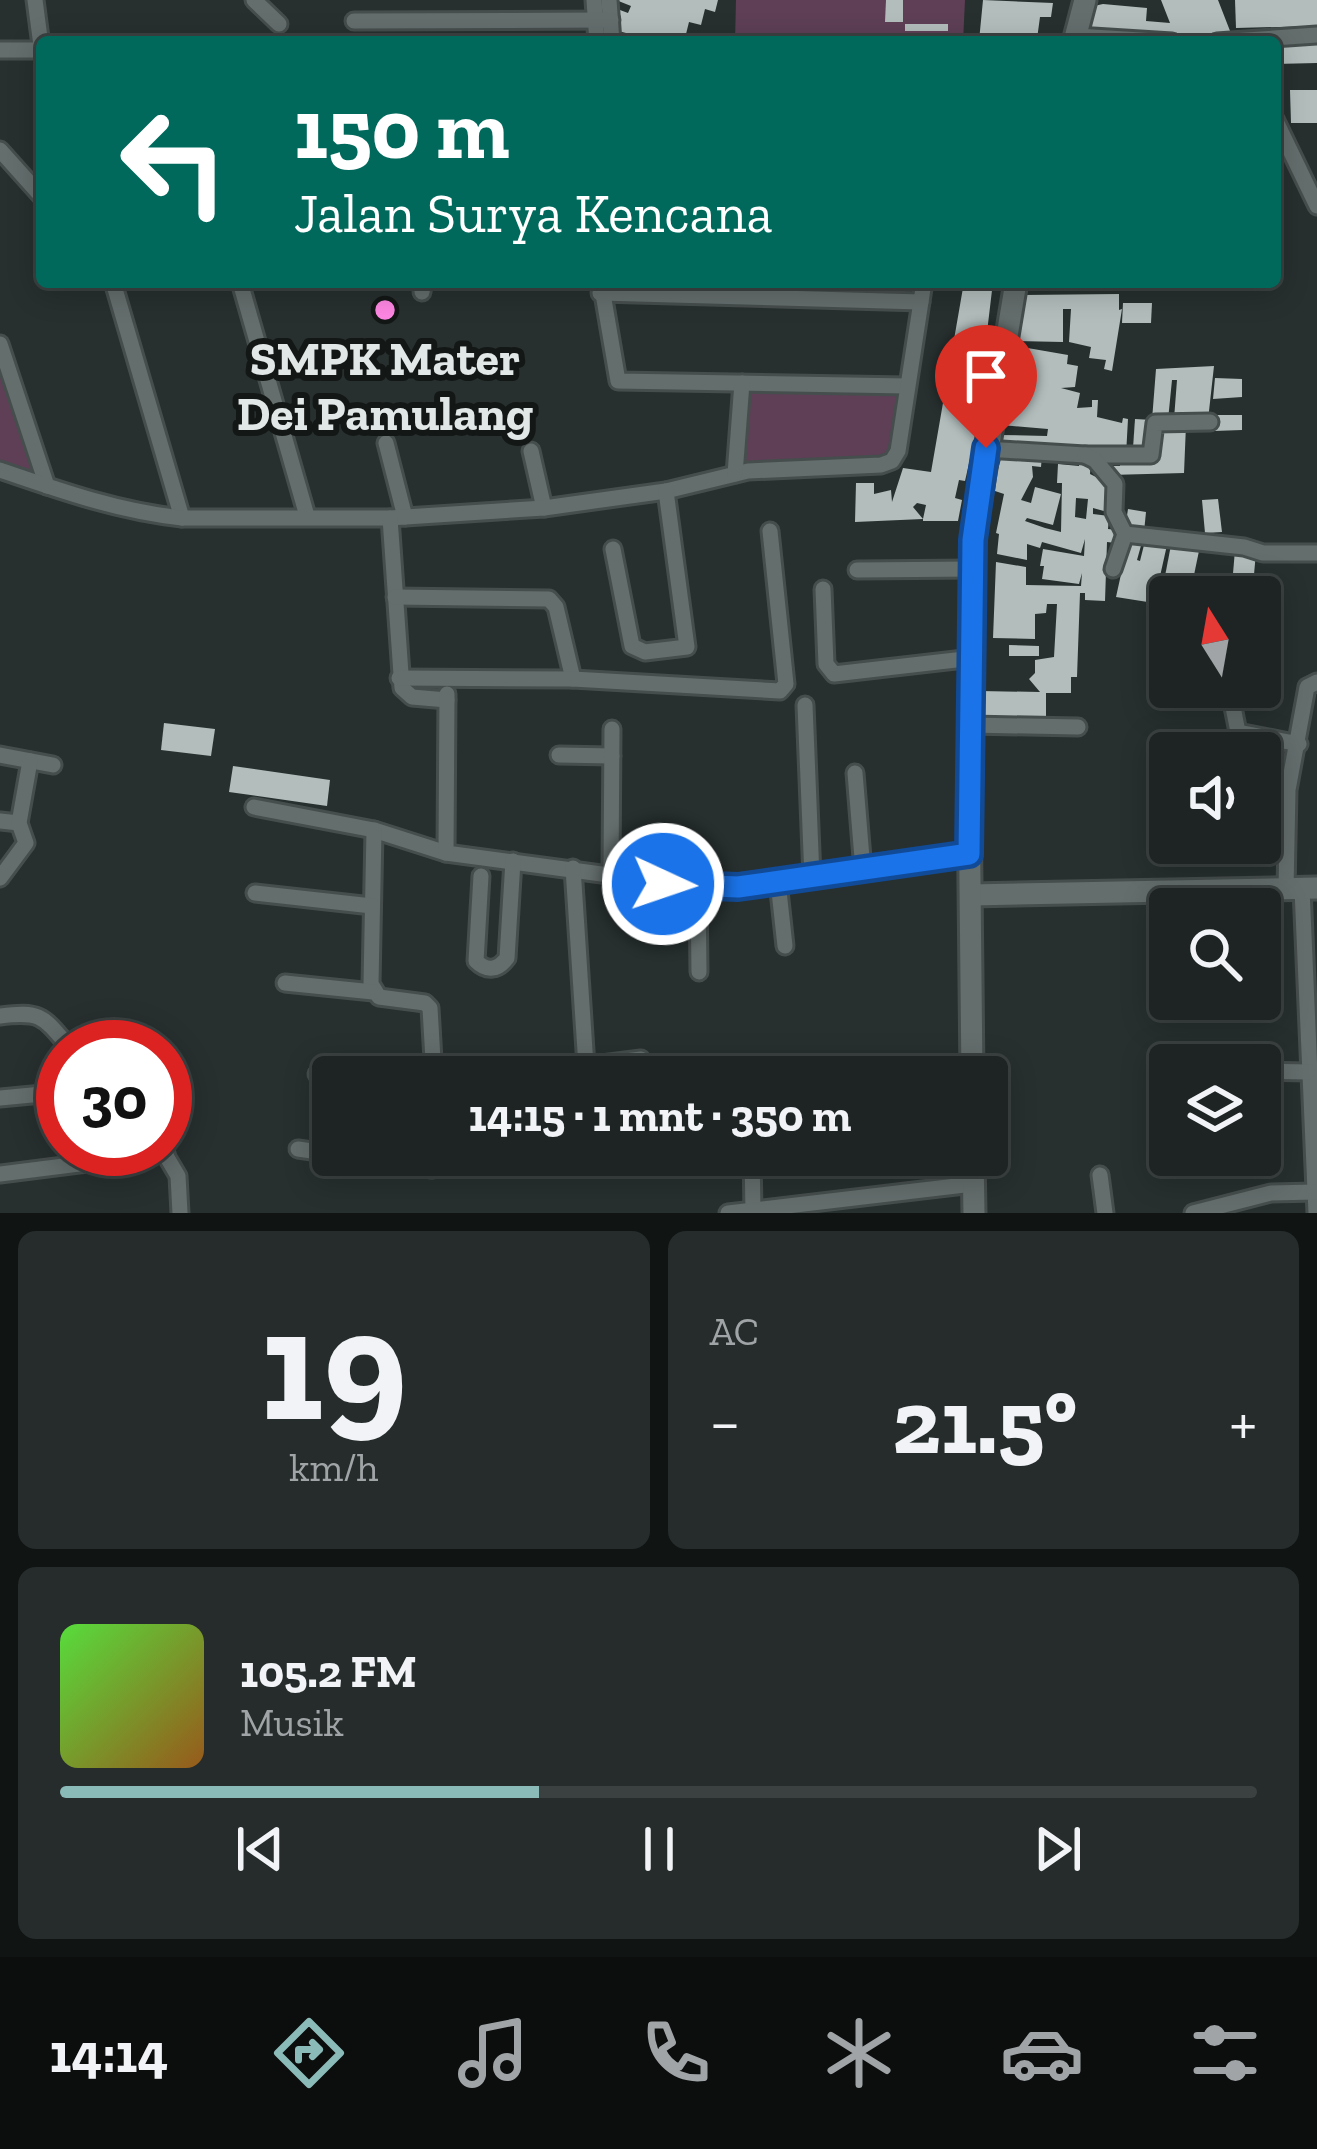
<!DOCTYPE html>
<html lang="id">
<head>
<meta charset="utf-8">
<style>
	body { margin:0; font-family:"Zilla Slab",serif; background:#252c2b; color:#f1f3f6; height:100vh; display:flex; flex-direction:column; font-size:45px; white-space:nowrap }
	* { box-sizing:border-box; margin:0 }
	p { font-size:39px; color:#a0a4a6 }
	.icon { flex:none; width:66px; height:66px; fill:none; stroke:currentColor; stroke-width:2; stroke-linecap:round; stroke-linejoin:round }
	.map { position:relative; height:1213px; overflow:hidden }
	.panel { display:flex; flex-direction:column; gap:18px; padding:18px; background:#101413; flex:1 }
	.panel>* { flex:none }
	.guide { position:absolute; left:36px; top:36px; width:1245px; height:252px; border-radius:12px; box-shadow:0 6px 30px #0003,0 0 0 3px #3b4141; background:#00695c; color:#fff; overflow:hidden }
	.needle { width:78px; rotate:349deg }
	.fabs { position:absolute; left:1149px; top:576px; display:grid; gap:24px }
	.fabs a { display:grid; place-items:center; width:132px; height:132px; border-radius:12px; background:#1d2423; box-shadow:0 6px 30px #0003,0 0 0 3px #3b4141; font-size:60px }
	.speed { position:absolute; left:36px; top:1020px; display:flex; gap:24px; font-size:60px; font-weight:700; text-align:center }
	.speed>* { display:grid; place-content:center; width:156px; height:156px; border-radius:50%; background:#1d2423; box-shadow:0 6px 30px #0003,0 0 0 3px #3b4141; line-height:1 }
	.speed .limit { border:18px solid #d22; background:#fff; color:#111 }
	.pin { position:absolute; display:grid; place-items:center; width:102px; height:102px; color:#fff; margin:-123px -51px; border-radius:50% 50% 50% 0; rotate:-45deg; box-shadow:0 0 12px #0007 }
	.pin .icon { rotate:45deg }
	.me { position:absolute; width:132px; margin:-66px; rotate:93deg; stroke-linejoin:round; filter:drop-shadow(0 0 9px #0008) }
	.turn { display:flex; align-items:center; gap:42px; height:252px; padding:0 60px; font-size:54px }
	.turn .icon { width:156px; height:156px; stroke-width:2.5 }
	.turn b { display:block; font-size:84px; line-height:102px }
	.big { font-size:90px; font-weight:700; line-height:1.1 }
	.panel .widget { flex:1; display:flex; flex-direction:column; justify-content:center; gap:18px; min-width:0; padding:0 42px; border-radius:18px; background:#252c2b }
	.panel .dial { align-items:center; gap:0 }
	.dial b { font-size:156px; line-height:1 }
	.song { display:flex; align-items:center; gap:36px }
	.cover { width:144px; height:144px; border-radius:18px; background:linear-gradient(135deg,hsl(110 70% 55%),hsl(30 70% 35%)) }
	.played { height:12px; border-radius:6px; background:linear-gradient(90deg,#8bbbb9 40%,#3b4141 40%) }
	.keys { display:flex; justify-content:space-around; direction:ltr }
	.heat { display:flex; justify-content:space-between; align-items:center; font-size:66px; direction:ltr }
	.panel .tiles { flex:1; display:grid; gap:18px; grid-template-columns:1fr 1fr }
	.widget:last-child { grid-column:span 2 }
	.trip { position:absolute; left:312px; top:1056px; width:696px; height:120px; border-radius:12px; background:#1d2423; box-shadow:0 6px 30px #0003,0 0 0 3px #3b4141; font-weight:700; line-height:120px; text-align:center }
	.menu { display:flex; height:192px; justify-content:space-around; align-items:center; background:#0c0e0e; color:#a0a4a6 }
	.menu .icon { width:84px; height:84px }
	.menu .active { color:#8bbbb9 }
	.menu b { font-size:54px; color:#f1f3f6 }
	.map>svg:first-child { display:block }
</style>
</head>
<body>
<div class="map">
<svg width="1317" height="1213" viewBox="0 0 1317 1213">
	<rect width="100%" height="100%" fill="#27302f"/>
	<!-- green -->
	<g fill="#5e3f56">
		<polygon points="736,0 965,0 963,42 735,42"/>
		<polygon points="0,349 47,486 0,470"/>
		<polygon points="742,383 907,386 892,461 735,474"/>
	</g>
	<!-- building -->
	<g fill="#b2bdbc" fill-rule="evenodd">
		<polygon points="616,0 718,0 715,12 705,9 701,25 689,22 684,42 611,42 611,38 630,34 614,30 620,10 628,13 631,6"/>
		<polygon points="886,0 903,0 903,22 885,22"/>
		<polygon points="983,0 1053,3 1051,17 1040,17 1037,39 979,41"/>
		<polygon points="1161,0 1218,0 1232,36 1091,31 1094,6 1103,4 1147,8 1146,21 1170,23"/>
		<polygon points="1235,0 1317,0 1317,26 1236,28"/>
		<rect x="905" y="24" width="43" height="7"/>
		<polygon points="1275,40 1317,40 1317,63 1275,64"/>
		<polygon points="1290,90 1317,90 1317,123 1291,123"/>
		<polygon points="964,282 993,282 974,441 965,481 959,480 955,498 962,500 958,521 923,521 923,519 926,505 917,503 913,507 923,519 855,522 856,483 874,483 874,494 891,490 892,502 903,468 931,472"/>
		<polygon points="1119,294 1119,310 1122,309 1112,371 1104,369 1106,360 1089,358 1091,347 1069,342 1071,309 1063,309 1063,342 1015,341 1023,295"/>
		<polygon points="1123,303 1152,303 1151,323 1122,323"/>
		<polygon points="1016,346 1068,355 1067,364 1078,366 1075,387 1061,388 1080,393 1077,408 1092,407 1092,400 1098,400 1097,417 1122,423 1123,418 1128,419 1126,455 1001,446 1001,435 1047,436 1048,429 1001,425"/>
		<polygon points="1214,366 1208,420 1174,419 1177,380 1172,380 1168,420 1152,420 1156,369"/>
		<polygon points="1215,378 1242,379 1242,397 1213,399"/>
		<polygon points="1214,415 1242,415 1242,430 1214,431"/>
		<polygon points="1135,419 1152,420 1150,449 1133,448"/>
		<polygon points="1162,424 1186,425 1184,473 1110,475 1110,466 1120,466 1120,459 1161,452"/>
		<path d="M1003 452 1042 455 1041 467 1032 466 1033 477 1021 500 1031 503 1035 487 1061 494 1053 525 1027 518 1025 521 1045 528 1061 532 1062 483H1057L1058 464 1079 466V460L1091 461 1090 474 1112 485 1111 513 1093 508V514L1109 516 1108 529 1117 530 1116 543 1107 542 1105 601 1085 600V593H1080L1077 677H1071V693H1046V717L979 716 980 691 1040 692 1029 679 1035 673V660L1054 657 1057 604H1047L1046 613 1035 614V639L993 638 996 562 1026 567V585L1081 586 1082 573 1079 584 1042 579 1044 566H1040L1043 549 1084 556 1085 539 1081 553 1042 542 1040 548 1027 544V560L997 554 999 534 996 533 1004 494 992 490ZM1076 498 1088 499 1086 519 1075 517Z"/>
		<polygon points="1218,499 1222,532 1205,533 1202,500"/>
		<polygon points="1128,509 1146,512 1144,532 1125,529"/>
		<polygon points="1129,538 1142,542 1137,560 1140,561 1145,541 1167,545 1154,603 1116,597"/>
		<polygon points="1171,545 1200,546 1194,575 1165,576"/>
		<polygon points="1235,550 1256,552 1252,597 1231,597"/>
		<polygon points="1162,588 1191,589 1191,597 1160,600"/>
		<polygon points="1009,645 1039,646 1039,656 1009,656"/>
		<polygon points="164,723 215,729 211,756 161,750"/>
		<polygon points="233,766 330,780 327,806 229,792"/>
	</g>
	<g fill="none" stroke-linecap="round" stroke-linejoin="round">
		<defs>
			<g id="street">
				<polyline points="35,0 42,53"/>
				<polyline points="254,0 279,24"/>
				<polyline points="594,0 597,42"/>
				<polyline points="609,0 612,42"/>
				<polyline points="354,21 611,20"/>
				<polyline points="1077,36 1172,42"/>
				<polyline points="1217,42 1317,35"/>
				<polyline points="0,50 39,50"/>
				<polyline points="1275,119 1317,206"/>
				<polyline points="0,150 42,197"/>
				<polyline points="113,282 182,518"/>
				<polyline points="240,282 307,516"/>
				<polyline points="601,282 618,381 907,386"/>
				<polyline points="422,292 423,282"/>
				<polyline points="600,293 921,302"/>
				<polyline points="0,344 47,486"/>
				<polyline points="386,443 405,517"/>
				<polyline points="986,449 1085,455 1151,455 1155,423 1210,422"/>
				<polyline points="531,451 544,508"/>
				<polyline points="1085,455 1095,460 1115,484 1114,512 1125,534 1244,547 1263,553 1317,553"/>
				<path d="M0 470C61 491 118 511 182 518H390L544 508 666 491 748 471 881 465 892 461 898 451 924 282"/>
				<polyline points="735,474 742,383"/>
				<polyline points="390,518 402,688 412,697 447,700"/>
				<polyline points="613,549 632,646 645,652 687,647 666,491"/>
				<polyline points="1113,569 1125,534"/>
				<polyline points="857,570 973,569"/>
				<polyline points="823,589 826,664 834,674 973,658"/>
				<polyline points="395,597 549,599 556,607 573,679"/>
				<polyline points="1157,660 1170,661"/>
				<polyline points="399,678 573,679 780,691 786,684 770,531"/>
				<polyline points="1229,687 1238,732 1299,744"/>
				<polyline points="805,705 812,877"/>
				<polyline points="970,725 1078,727"/>
				<polyline points="0,755 53,765"/>
				<polyline points="559,755 612,756"/>
				<polyline points="855,773 863,870"/>
				<polyline points="254,807 374,830 446,853 690,886 738,887 969,854"/>
				<polyline points="0,821 19,823"/>
				<polyline points="374,830 371,984 379,997 425,1003 430,1008 434,1077"/>
				<polyline points="446,853 447,694"/>
				<polyline points="573,868 586,1066 641,1059"/>
				<polyline points="611,874 612,729"/>
				<path d="M481 876 476 961C487 972 498 970 507 958L513 861"/>
				<polyline points="0,878 26,843 19,823 30,761"/>
				<polyline points="778,882 785,946"/>
				<polyline points="698,887 699,972"/>
				<polyline points="1286,889 1288,790 1307,687 1317,682"/>
				<polyline points="1302,889 1316,1213"/>
				<polyline points="255,893 372,906"/>
				<polyline points="285,983 373,992"/>
				<path d="M0 1016C41 1011 43 1016 69 1047"/>
				<polyline points="750,1069 750,1077"/>
				<path d="M433 1070C486 1068 534 1071 586 1066"/>
				<polyline points="1260,1071 1308,1072"/>
				<polyline points="317,1074 341,1077"/>
				<polyline points="0,1098 63,1092"/>
				<polyline points="162,1149 178,1176 180,1213"/>
				<polyline points="298,1149 333,1154"/>
				<polyline points="338,1155 432,1169 437,1155"/>
				<polyline points="752,1155 753,1211"/>
				<polyline points="0,1174 166,1153"/>
				<polyline points="1100,1175 1105,1213"/>
				<polyline points="728,1213 973,1184"/>
				<polyline points="1193,1213 1271,1193 1315,1192"/>
			</g>
			<g id="secondary">
				<polyline points="1074,42 1085,0"/>
				<polyline points="971,895 1317,888"/>
				<polyline points="972,1077 969,788 973,540 1016,282"/>
				<polyline points="973,1155 974,1213"/>
			</g>
		</defs>
		<!-- street casing -->
		<use href="#street" stroke="#464e4d" stroke-width="21"/>
		<!-- secondary casing -->
		<use href="#secondary" stroke="#464e4d" stroke-width="27"/>
		<!-- street -->
		<use href="#street" stroke="#646e6d" stroke-width="15"/>
		<!-- secondary -->
		<use href="#secondary" stroke="#646e6d" stroke-width="21"/>
	</g>
	<g fill="none" stroke-linecap="round" stroke-linejoin="round">
		<defs>
			<polyline id="route" points="663,884 738,887 969,854 973,540 986,448"/>
		</defs>
		<!-- route casing -->
		<use href="#route" stroke="#114b97" stroke-width="30"/>
		<!-- route -->
		<use href="#route" stroke="#1a73e8" stroke-width="21"/>
	</g>
	<!-- markers -->
	<circle fill="#fd86e2" stroke="#131716" stroke-width="4.5" cx="385" cy="310" r="12"/>
	<g text-anchor="middle" dominant-baseline="central" stroke-width="12" stroke-linejoin="round" paint-order="stroke">
		<!-- poi labels -->
		<g font-size="48" font-weight="bold" fill="#e1e6e6" stroke="#131716">
			<text x="385" y="358">SMPK Mater<tspan x="385" dy="55">Dei Pamulang</tspan></text>
		</g>
	</g>
</svg>
<div class="fabs">
<a><svg class="needle" viewBox="-14 -14 28 28"><path d="M0-13l5 13h-10z" fill="#e53935"/><path d="M0 13l5-13h-10z" fill="#a0a4a6"/></svg></a>
<a><svg class="icon" aria-label="sound" viewBox="0 0 24 24"><path d="M4 9h4l5-4v14l-5-4H4zM17 9q2 3 0 6"/></svg></a>
<a><svg class="icon" aria-label="search" viewBox="0 0 24 24"><circle cx="10" cy="10" r="6"/><path d="M15 15l6 6"/></svg></a>
<a><svg class="icon" aria-label="layers" viewBox="0 0 24 24"><path d="M12 4l9 5-9 5-9-5zM3 14l9 5 9-5"/></svg></a>
</div>
<div class="speed"><div class="limit">30</div></div>
<div class="pin" style="left:986px;top:448px;background:#d93025"><svg class="icon" aria-label="arrive" viewBox="0 0 24 24"><path d="M6 21V4h12l-3 4 3 4H6"/></svg></div>
<svg class="me" style="left:663px;top:884px" viewBox="-20 -20 40 40"><circle r="17" fill="#1a73e8" stroke="#fff" stroke-width="3"/><path d="M0-11L8 9 0 5-8 9z" fill="#fff"/></svg>
<div class="trip">14:15 · 1 mnt · 350 m</div>
<div class="guide">
<div class="turn"><svg class="icon" aria-label="left" viewBox="0 0 24 24"><path d="M17 20v-9H6M10 6l-5 5 5 5"/></svg><div><b>150 m</b>Jalan Surya Kencana</div></div>
</div>
</div>
<section class="panel">
<div class="tiles">
<div class="widget dial"><b>19</b><p>km/h</p></div>
<div class="widget"><p>AC</p>
<div class="heat"><a>−</a><b class="big">21.5°</b><a>+</a></div>
</div>
<div class="widget">
<div class="song"><i class="cover"></i><div><b>105.2 FM</b><p>Musik</p></div></div>
<div class="played"></div>
<div class="keys"><svg class="icon" aria-label="previous" viewBox="0 0 24 24"><path d="M18 5L8 12l10 7zM5 5v14"/></svg><svg class="icon" aria-label="pause" viewBox="0 0 24 24"><path d="M8 5v14M16 5v14"/></svg><svg class="icon" aria-label="next" viewBox="0 0 24 24"><path d="M6 5l10 7-10 7zM19 5v14"/></svg></div>
</div>
</div>
</section>
<nav class="menu">
<b>14:14</b>
<svg class="icon active" aria-label="directions" viewBox="0 0 24 24"><path d="M12 3l9 9-9 9-9-9zM9 14v-3h6M13 9l2 2-2 2"/></svg>
<svg class="icon" aria-label="music" viewBox="0 0 24 24"><path d="M9 18V5l10-2v13"/><circle cx="6" cy="18" r="3"/><circle cx="16" cy="16" r="3"/></svg>
<svg class="icon" aria-label="phone" viewBox="0 0 24 24"><path d="M5 4h4l2 5-3 2q2 4 5 5l2-3 5 2v4C11 20 4 13 5 4z"/></svg>
<svg class="icon" aria-label="climate" viewBox="0 0 24 24"><path d="M12 3v18M4 7l16 10M4 17L20 7"/></svg>
<svg class="icon" aria-label="car" viewBox="0 0 24 24"><path d="M5 17H2v-5l4-1 3-4h7l3 4 3 1v5h-3M9 17h6M6 11h13"/><circle cx="7" cy="17" r="2"/><circle cx="17" cy="17" r="2"/></svg>
<svg class="icon" aria-label="filters" viewBox="0 0 24 24"><path d="M4 7h16M4 17h16"/><circle cx="9" cy="7" r="2"/><circle cx="15" cy="17" r="2"/></svg>
</nav>
</body>
</html>
